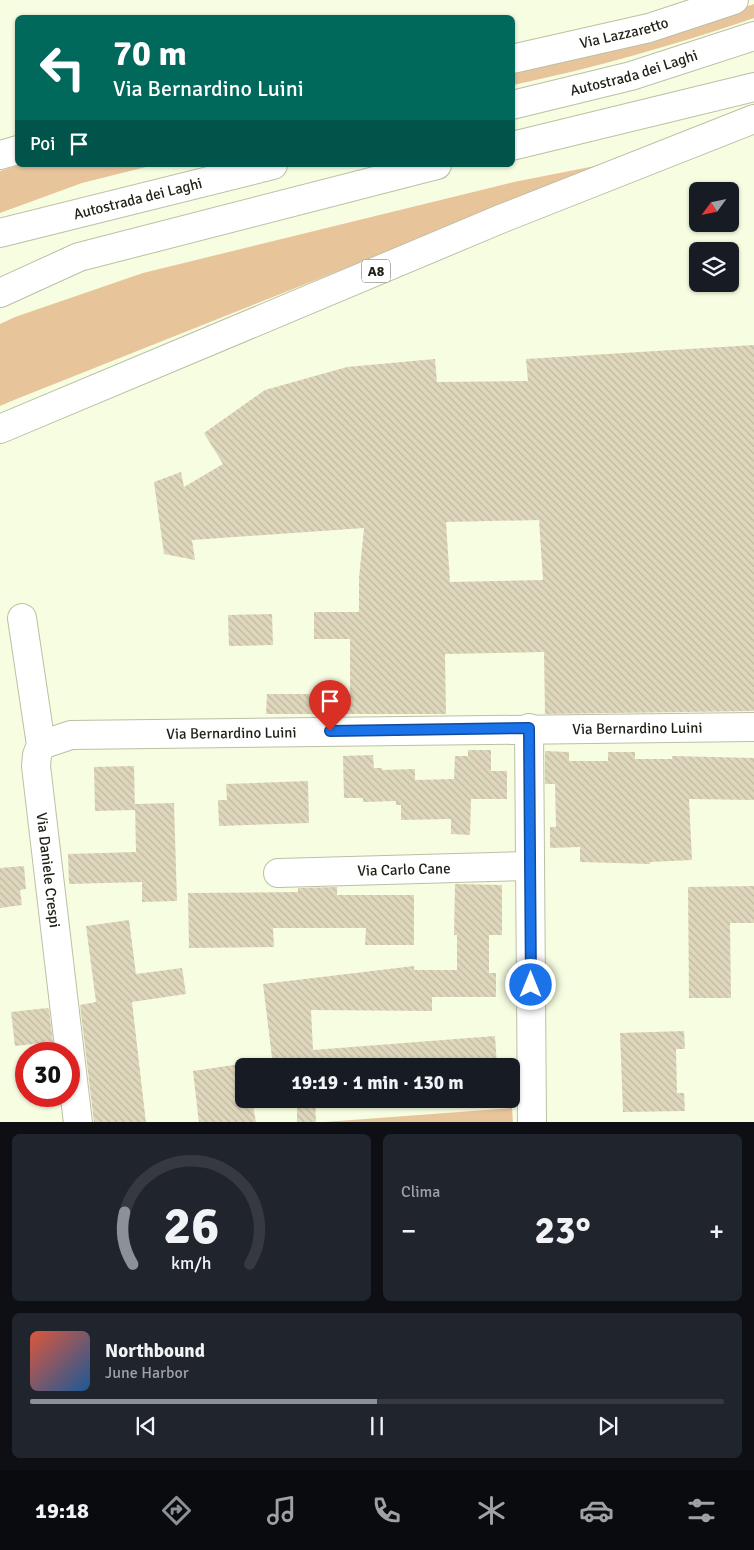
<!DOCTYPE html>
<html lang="it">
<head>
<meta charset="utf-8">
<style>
	body { margin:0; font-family:Signika,sans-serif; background:#20242c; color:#f1f3f6; height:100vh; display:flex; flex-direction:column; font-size:19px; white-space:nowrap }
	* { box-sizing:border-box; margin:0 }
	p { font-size:16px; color:#9ea1a6 }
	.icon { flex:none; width:28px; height:28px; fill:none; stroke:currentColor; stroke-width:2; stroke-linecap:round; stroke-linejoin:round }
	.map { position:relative; height:1122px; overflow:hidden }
	.sheet { display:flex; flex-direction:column; gap:12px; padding:12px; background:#0d0f14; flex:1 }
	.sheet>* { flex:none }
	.guide { position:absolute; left:15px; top:15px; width:500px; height:152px; border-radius:8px; box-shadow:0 1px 4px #0004; background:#00695c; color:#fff; overflow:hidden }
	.needle { width:32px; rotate:237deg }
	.fabs { position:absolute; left:689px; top:182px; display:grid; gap:10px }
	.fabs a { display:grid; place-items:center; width:50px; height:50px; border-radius:8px; background:#171b24; box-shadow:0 1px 4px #0004; font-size:25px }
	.speed { position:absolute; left:15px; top:1042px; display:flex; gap:10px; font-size:25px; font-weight:700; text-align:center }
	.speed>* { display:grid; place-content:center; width:65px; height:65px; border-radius:50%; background:#171b24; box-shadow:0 1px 4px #0004; line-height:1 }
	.speed .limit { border:8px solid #d22; background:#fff; color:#111 }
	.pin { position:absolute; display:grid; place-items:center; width:42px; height:42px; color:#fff; margin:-51px -21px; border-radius:50% 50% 50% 0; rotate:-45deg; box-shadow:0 0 5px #0007 }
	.pin .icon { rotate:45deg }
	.me { position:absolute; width:55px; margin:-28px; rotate:0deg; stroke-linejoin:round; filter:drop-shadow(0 0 4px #0008) }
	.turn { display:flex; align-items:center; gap:18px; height:105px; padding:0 15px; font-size:22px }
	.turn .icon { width:65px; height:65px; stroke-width:2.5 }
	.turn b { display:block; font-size:35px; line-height:42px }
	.then { display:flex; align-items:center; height:48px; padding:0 15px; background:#0003; gap:10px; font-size:19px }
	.big { font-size:38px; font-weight:700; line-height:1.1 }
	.sheet .card { flex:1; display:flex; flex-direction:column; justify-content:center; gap:8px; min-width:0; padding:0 18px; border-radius:8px; background:#20242c }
	.sheet .dial { align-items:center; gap:0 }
	.dial svg { height:130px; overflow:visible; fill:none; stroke:#363941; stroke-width:7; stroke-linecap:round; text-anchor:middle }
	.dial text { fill:#f1f3f6; stroke:none }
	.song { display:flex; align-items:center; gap:15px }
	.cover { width:60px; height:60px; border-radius:8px; background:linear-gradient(135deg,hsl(10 70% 55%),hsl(210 70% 35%)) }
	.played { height:5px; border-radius:2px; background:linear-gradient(90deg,#8c9099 50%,#363941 50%) }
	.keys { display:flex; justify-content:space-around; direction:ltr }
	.heat { display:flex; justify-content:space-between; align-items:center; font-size:28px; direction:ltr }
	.sheet .tiles { flex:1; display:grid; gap:12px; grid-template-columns:1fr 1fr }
	.card:last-child { grid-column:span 2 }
	.trip { position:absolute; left:235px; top:1058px; width:285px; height:50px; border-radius:8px; background:#171b24; box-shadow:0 1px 4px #0004; font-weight:700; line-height:50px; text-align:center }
	.tabs { display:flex; height:80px; justify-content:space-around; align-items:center; background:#090b0e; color:#9ea1a6 }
	.tabs .icon { width:35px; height:35px }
	.tabs .active { color:#8c9099 }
	.tabs b { font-size:22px; color:#f1f3f6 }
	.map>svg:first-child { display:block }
</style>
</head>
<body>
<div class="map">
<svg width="754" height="1123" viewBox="0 0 754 1123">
	<defs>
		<pattern id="building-back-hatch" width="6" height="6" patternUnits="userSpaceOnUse" patternTransform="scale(1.25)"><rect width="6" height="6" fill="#dfd7bc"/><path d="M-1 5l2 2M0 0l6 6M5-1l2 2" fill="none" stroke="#bfb8a1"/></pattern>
	</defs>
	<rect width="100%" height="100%" fill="#f7fde1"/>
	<!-- green -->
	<g fill="#e8c49b">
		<path d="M754 4V18C675 45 594 68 513 85V69L648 40Z"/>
		<polygon points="610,163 14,400 0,406 0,324 15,317 143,273 514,182"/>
		<polygon points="19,165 154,165 82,183 0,213 0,171"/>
		<polygon points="512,1108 513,1123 311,1123"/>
	</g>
	<!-- building -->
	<g fill="url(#building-back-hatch)" fill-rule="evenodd">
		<path d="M754 345V711L545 714 544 652 445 654 446 714H266L267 694H350V639H314V612H359V578L364 528 192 540 195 560 164 554 154 482 181 472 184 487 223 464 204 433 265 390 347 367 435 359 437 382 528 381 526 359ZM539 520 543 580 450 582 446 522Z"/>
		<polygon points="272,614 273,645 229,646 228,615"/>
		<polygon points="468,750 491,750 491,771 507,771 507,799 471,799 470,835 451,834 451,819 401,820 401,805 396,805 396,801 363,802 363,798 344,798 343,756 373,755 374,768 382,768 382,770 415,769 415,780 454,779 455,756 468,756"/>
		<polygon points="545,751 569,752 569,761 608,761 608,752 635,752 635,759 672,759 672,756 754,758 754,800 689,799 692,860 650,862 650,864 580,862 580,847 550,848 550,827 556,827 555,784 545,784"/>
		<polygon points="134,766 135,810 95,811 94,767"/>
		<polygon points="308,781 309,823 219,826 218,800 227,800 226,784"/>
		<polygon points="174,803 177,901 142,902 142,882 69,884 68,854 136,852 135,804"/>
		<polygon points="24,866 26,889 20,890 22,905 0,908 0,868"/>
		<polygon points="455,884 502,885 502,935 489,935 489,973 496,973 496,997 432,997 432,1011 311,1010 313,1050 495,1036 497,1066 273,1066 263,984 414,966 414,970 457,970 457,935 454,935"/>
		<polygon points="754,886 754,923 730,923 731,998 689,998 688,887"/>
		<polygon points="337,887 337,895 414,895 414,945 365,945 366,928 273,928 274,947 189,948 188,893 298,892 298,888"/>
		<polygon points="129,920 136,974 182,968 186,994 132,1002 146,1123 94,1123 80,1005 96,1002 86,926"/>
		<polygon points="47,1008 49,1009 53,1042 15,1046 11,1012"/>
		<polygon points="684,1031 685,1049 676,1049 677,1093 684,1093 685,1111 623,1112 620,1033"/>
		<polygon points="247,1063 248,1066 244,1066 244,1099 252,1099 256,1123 199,1123 193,1071"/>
		<polygon points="297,1099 315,1099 316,1123 297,1123"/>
	</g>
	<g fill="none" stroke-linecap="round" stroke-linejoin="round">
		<defs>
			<g id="minor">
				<path id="s1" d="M512 59 649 28 734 0"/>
				<polyline points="0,155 18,150"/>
				<path id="s2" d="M22 618 41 745 37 755 36 766 78 1123"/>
				<polyline points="529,728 532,1123"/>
				<path id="s3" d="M41 745 71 735 754 727"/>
				<path id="s4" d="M278 873 530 866"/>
			</g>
			<g id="motorway">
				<path id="s5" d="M512 105 631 76 754 36"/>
				<polyline points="512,146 754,87"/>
				<path id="s6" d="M0 233 273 165"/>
				<polyline points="0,293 79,257 437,165"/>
				<polyline points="0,429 503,218 754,119"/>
			</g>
		</defs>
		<!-- minor casing -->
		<use href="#minor" stroke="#bbc0a5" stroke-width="30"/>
		<!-- motorway casing -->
		<use href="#motorway" stroke="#bbc0a5" stroke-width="30"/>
		<!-- minor -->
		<use href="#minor" stroke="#fff" stroke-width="28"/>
		<!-- motorway -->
		<use href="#motorway" stroke="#fff" stroke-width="28"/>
	</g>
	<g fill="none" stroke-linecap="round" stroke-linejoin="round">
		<defs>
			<polyline id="route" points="330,731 529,728 531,985"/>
		</defs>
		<!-- route casing -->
		<use href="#route" stroke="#114b97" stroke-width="12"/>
		<!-- route -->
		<use href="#route" stroke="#1a73e8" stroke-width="9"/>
	</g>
	<g text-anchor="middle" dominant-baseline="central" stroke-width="4" stroke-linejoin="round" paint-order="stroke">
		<!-- shield labels -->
		<rect fill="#fff" stroke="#62645d" stroke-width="1" x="362" y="259.5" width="28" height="23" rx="4"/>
		<g font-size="14" font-weight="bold" fill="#1f2117">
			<text x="376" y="271">A8</text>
		</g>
		<!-- street labels -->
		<g font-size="15" fill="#1f2117" stroke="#fff">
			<text stroke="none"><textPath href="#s1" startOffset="115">Via Lazzaretto</textPath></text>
			<text stroke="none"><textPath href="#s5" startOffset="126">Autostrada dei Laghi</textPath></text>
			<text stroke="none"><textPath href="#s6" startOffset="142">Autostrada dei Laghi</textPath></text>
			<text stroke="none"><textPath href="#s3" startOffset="598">Via Bernardino Luini</textPath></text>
			<text stroke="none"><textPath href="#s3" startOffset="192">Via Bernardino Luini</textPath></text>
			<text stroke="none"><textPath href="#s2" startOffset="255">Via Daniele Crespi</textPath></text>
			<text stroke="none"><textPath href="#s4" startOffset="126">Via Carlo Cane</textPath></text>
		</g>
	</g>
</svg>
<div class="fabs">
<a><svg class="needle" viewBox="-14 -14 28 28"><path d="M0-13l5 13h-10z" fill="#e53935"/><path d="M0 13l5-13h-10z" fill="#9ea1a6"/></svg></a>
<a><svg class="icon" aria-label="layers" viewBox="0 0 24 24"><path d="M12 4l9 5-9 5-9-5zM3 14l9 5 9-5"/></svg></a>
</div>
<div class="speed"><div class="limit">30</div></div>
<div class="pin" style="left:330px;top:731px;background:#d93025"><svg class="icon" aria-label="arrive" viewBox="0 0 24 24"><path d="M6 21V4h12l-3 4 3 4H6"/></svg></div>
<svg class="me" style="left:531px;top:985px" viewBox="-20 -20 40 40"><circle r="17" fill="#1a73e8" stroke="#fff" stroke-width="3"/><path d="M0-11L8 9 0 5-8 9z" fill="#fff"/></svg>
<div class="trip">19:19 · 1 min · 130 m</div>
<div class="guide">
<div class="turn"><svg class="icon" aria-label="left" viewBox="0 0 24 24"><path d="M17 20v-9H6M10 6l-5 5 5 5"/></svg><div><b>70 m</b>Via Bernardino Luini</div></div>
<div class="then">Poi<svg class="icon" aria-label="arrive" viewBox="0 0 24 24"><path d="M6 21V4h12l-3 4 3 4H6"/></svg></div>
</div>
</div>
<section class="sheet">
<div class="tiles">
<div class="card dial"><svg viewBox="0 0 100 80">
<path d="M14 69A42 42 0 1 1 86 69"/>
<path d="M14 69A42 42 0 0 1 9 37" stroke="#8c9099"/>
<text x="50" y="56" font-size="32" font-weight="700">26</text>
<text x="50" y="72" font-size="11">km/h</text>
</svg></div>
<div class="card"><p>Clima</p>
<div class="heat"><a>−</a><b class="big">23°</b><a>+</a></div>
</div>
<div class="card">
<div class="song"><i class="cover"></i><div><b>Northbound</b><p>June Harbor</p></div></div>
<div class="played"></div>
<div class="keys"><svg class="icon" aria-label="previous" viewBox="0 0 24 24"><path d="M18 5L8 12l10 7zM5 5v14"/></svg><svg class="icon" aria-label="pause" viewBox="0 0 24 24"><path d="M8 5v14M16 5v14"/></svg><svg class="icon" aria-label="next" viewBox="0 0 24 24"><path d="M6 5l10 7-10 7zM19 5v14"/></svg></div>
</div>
</div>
</section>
<nav class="tabs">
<b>19:18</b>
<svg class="icon active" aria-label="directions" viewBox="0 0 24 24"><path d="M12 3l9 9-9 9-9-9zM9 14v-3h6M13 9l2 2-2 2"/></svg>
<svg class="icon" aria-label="music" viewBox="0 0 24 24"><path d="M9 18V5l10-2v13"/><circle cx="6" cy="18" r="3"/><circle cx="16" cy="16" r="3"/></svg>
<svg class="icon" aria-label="phone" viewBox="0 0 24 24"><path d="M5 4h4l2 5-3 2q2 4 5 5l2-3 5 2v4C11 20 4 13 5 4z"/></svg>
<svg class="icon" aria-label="climate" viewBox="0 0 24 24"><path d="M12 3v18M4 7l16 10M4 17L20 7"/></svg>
<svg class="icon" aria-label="car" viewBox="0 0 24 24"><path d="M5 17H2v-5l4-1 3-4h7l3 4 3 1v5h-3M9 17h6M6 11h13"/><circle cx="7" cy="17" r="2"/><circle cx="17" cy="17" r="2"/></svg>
<svg class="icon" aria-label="filters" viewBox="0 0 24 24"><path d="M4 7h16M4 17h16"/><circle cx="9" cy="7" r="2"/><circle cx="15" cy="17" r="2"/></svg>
</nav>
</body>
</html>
